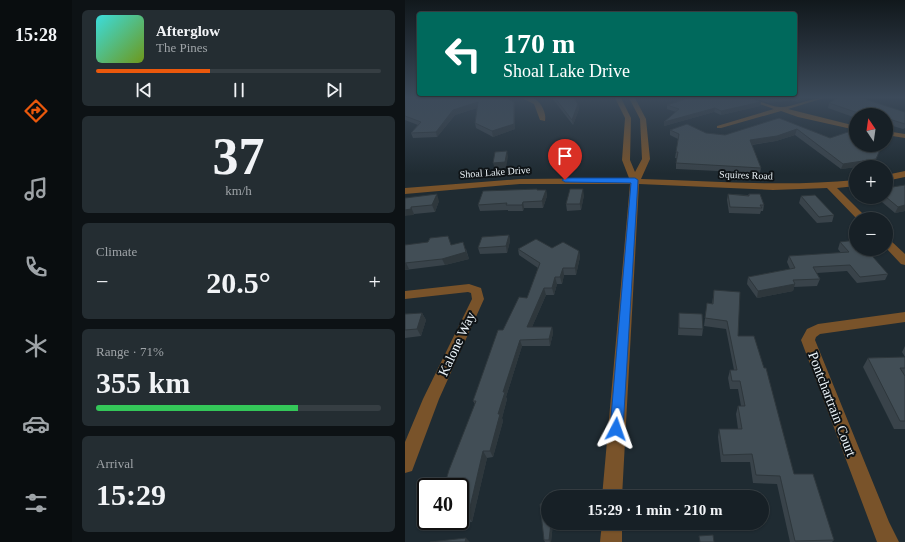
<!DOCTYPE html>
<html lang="en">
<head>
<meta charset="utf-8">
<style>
	body { margin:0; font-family:"Times New Roman",serif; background:#242d32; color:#f1f3f6; height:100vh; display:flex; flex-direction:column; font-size:15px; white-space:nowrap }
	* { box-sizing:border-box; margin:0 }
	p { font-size:13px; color:#9ea3a7 }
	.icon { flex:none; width:22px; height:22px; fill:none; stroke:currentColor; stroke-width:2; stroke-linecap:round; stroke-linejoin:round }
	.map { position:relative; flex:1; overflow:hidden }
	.side { display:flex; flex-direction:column; gap:10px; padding:10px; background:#0d1215; width:333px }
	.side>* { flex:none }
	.banner { position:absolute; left:12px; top:12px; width:380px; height:84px; border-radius:4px; box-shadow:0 1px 3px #0004,0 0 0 1px #363e43; background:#00695c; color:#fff; overflow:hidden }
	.needle { width:26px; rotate:347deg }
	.tools { position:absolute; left:444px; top:108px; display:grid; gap:8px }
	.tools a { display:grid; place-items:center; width:44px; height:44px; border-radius:50%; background:#172026; box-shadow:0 1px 3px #0004,0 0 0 1px #363e43; font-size:20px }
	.speed { position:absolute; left:12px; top:478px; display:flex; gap:8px; font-size:20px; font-weight:700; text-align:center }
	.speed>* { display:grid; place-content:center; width:52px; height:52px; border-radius:50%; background:#172026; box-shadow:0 1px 3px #0004,0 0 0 1px #363e43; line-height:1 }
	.speed .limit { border:2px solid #111; border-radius:6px; background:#fff; color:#111 }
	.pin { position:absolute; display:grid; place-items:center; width:34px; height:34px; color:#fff; margin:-41px -17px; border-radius:50% 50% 50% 0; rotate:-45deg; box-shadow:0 0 4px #0007 }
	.pin .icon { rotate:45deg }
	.me { position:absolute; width:44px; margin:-22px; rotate:4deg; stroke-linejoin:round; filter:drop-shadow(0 0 3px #0008) }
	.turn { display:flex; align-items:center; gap:14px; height:84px; padding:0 20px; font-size:18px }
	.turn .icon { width:52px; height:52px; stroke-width:2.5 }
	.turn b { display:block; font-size:28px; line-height:34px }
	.big { font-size:30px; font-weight:800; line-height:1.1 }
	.side .widget { flex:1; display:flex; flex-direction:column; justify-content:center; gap:6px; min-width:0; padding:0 14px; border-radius:6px; background:#242d32 }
	.side .dial { align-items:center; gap:0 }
	.dial b { font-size:52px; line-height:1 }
	.song { display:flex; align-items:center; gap:12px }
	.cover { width:48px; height:48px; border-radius:6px; background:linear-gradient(135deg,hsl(180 70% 55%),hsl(80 70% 35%)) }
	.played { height:4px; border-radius:2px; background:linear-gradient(90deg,#ea580c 40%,#363e43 40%) }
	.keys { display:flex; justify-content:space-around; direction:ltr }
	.heat { display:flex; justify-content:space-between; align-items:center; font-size:22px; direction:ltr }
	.charge { height:6px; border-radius:3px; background:linear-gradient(90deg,#34c759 71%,#363e43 0) }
	.trip { position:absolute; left:136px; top:490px; width:228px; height:40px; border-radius:20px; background:#172026; box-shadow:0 1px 3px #0004,0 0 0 1px #363e43; font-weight:800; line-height:40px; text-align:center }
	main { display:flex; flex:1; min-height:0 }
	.dock { display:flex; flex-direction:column; width:72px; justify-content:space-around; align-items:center; background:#090d0f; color:#9ea3a7 }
	.dock .icon { width:28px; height:28px }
	.dock .selected { color:#ea580c }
	.dock b { font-size:18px; color:#f1f3f6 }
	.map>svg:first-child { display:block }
</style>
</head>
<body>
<main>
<nav class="dock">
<b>15:28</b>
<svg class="icon selected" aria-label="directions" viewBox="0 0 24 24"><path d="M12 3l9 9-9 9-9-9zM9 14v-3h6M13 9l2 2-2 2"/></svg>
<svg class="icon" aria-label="music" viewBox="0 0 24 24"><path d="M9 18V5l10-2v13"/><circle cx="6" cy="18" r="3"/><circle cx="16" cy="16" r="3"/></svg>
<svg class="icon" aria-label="phone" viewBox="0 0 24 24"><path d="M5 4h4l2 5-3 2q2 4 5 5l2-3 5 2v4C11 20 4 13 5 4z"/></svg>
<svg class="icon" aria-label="climate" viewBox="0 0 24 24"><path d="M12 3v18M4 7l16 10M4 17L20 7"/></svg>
<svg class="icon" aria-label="car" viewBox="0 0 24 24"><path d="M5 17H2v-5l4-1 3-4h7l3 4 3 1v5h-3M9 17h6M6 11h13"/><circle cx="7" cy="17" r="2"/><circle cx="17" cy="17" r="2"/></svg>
<svg class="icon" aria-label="filters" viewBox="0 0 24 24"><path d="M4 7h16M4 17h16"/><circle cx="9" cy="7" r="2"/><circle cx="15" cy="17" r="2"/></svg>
</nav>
<section class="side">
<div class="widget">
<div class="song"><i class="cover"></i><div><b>Afterglow</b><p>The Pines</p></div></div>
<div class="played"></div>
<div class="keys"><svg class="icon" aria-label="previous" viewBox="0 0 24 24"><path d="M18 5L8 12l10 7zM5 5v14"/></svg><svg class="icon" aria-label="pause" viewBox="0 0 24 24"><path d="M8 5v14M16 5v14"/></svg><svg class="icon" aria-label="next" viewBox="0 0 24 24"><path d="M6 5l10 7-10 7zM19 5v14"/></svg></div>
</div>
<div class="widget dial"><b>37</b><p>km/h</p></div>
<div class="widget"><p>Climate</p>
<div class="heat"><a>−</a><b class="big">20.5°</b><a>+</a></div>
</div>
<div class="widget"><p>Range · 71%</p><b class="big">355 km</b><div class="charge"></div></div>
<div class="widget"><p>Arrival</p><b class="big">15:29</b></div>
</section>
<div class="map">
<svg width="500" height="542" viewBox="0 0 500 542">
	<rect width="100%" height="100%" fill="#1f2b32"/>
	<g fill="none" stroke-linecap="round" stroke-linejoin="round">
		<!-- minor -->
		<g fill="#79532a" fill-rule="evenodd">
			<path d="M117 98C120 98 124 98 127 98 136 100 142 114 140 121L135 120 129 104Z"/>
			<path d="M210 98H216L226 118 225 160 230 172 237 159 235 119 224 98H230L241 119 245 159 236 179C308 181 379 187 451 180V186L432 188 463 219H452L422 188 368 190 234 184 217 497H197L225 184H115L0 194V188L115 179 224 178 217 160 220 118Z"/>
			<path d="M338 98C352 98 362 106 375 107 385 108 405 98 419 98L383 109 451 126V130L393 117 376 111 316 128H312V126L369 109Z"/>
			<polygon points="481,131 500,134 500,138 481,135"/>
			<polygon points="500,171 500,177 481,181 481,175"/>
			<polygon points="481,239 485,240 500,254 500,265 496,264 481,248"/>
			<polygon points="64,284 76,288 79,299 34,399 7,471 0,473 0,442 18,399 67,299 66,293 63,292 0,299 0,291"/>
			<polygon points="500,312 500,322 415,334 411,337 410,340 484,522 494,542 472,542 396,340 402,329 413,324"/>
			<polygon points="197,523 217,523 217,542 195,542"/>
		</g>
	</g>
	<!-- wall -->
	<g fill="#39434a">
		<polygon points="0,98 109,102 110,106 110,129 88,137 71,128 70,123 72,108 50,115 32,137 8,138 6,133 13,125 0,120"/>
		<polygon points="147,98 168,98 173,104 174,109 168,125"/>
		<polygon points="349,98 407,98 393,102 386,100 364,103"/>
		<polygon points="356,102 355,106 316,115 309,112 259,126 259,122 271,112 262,109 262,105"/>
		<polygon points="424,103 500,112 500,128 498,129 481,124 481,115 451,115 451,118 423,108"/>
		<polygon points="374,118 425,138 451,145 477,145 468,165 436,169 390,135 371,141 347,145 356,168 355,173 271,169 271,163 272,158 270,158 271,152 273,139 265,135 265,130 301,133 320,135"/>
		<polygon points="500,185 500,211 490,213 471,197 481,197"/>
		<polygon points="132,190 141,190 142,196 138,208 119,208 118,211 103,211 103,210 75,211 73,205"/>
		<polygon points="323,194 343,195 344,194 359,205 358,211 356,211 355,214 324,213 322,200"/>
		<polygon points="179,195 176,210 162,211 161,204"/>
		<polygon points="396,196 429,215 427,222 412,223 394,203"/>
		<polygon points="0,198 34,201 30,212 9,214 8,215"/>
		<polygon points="104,235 105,241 102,253 75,254 73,248"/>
		<polygon points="435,242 483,274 480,280 452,283 442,271 412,273 415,279 412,286 389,287 388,291 352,298 342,284 343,277 385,269 382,262 384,256 436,253 433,249"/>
		<polygon points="0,245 46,245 61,249 64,259 40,265 0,270"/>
		<polygon points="147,248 174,251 175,257 171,275 159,275 157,284 152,284 149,295 141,295 127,327 147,327 148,333 145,346 117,346 101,397 102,399 97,418 98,421 88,457 82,458 67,522 35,524 32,521 55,521 55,487 70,404 68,401 98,330 122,298 133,268 114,255 113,249"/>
		<polygon points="309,290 333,336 389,474 429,540 427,542 385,542 372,484 348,483 345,462 316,462 313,437 314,429 333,429 331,414 333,406 336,406 333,389 325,389 323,378 325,370 329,370 321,329 299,326 302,303 307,304"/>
		<polygon points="17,313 21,320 16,336 0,338 0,314"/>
		<polygon points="274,313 298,329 297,336 273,335"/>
		<polygon points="500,346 500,429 489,429 458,367 463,358 500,357 497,352"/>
		<polygon points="143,523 148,523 146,542 140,542 139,540"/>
	</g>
	<!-- shaded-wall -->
	<g fill="#2e373c">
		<polygon points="372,98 386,98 386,100 364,103 365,99"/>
		<polygon points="394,98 407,98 393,102"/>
		<polygon points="73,102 75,107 50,115 32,137 31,132 48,110"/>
		<polygon points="109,102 110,106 110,129 88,137 87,131"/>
		<polygon points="356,102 355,106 316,115 316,111"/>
		<polygon points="173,104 174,109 168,125 167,120"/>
		<polygon points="310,108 309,112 259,126 259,122"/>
		<polygon points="392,129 390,135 371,141 344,145 345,140"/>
		<polygon points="477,145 468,165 436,169 438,164"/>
		<polygon points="102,151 103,157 101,168 90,169 88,163"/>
		<polygon points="178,189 179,195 176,210 175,204"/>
		<polygon points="141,190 142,196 138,208 137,201"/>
		<polygon points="32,194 34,201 30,212 27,205"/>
		<polygon points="118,202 119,208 118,211 117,205"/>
		<polygon points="500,205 500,211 490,213 493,207"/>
		<polygon points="6,207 9,214 8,215 0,216 0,210"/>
		<polygon points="104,235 105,241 102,253 101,246"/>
		<polygon points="58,242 64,259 40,265 37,259"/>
		<polygon points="174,251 175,257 171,275 170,268"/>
		<polygon points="0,263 1,263 4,269 0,270"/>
		<polygon points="158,268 159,275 157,284 155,277"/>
		<polygon points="150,277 152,284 149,295 147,288"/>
		<polygon points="390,284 388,291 352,298 353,291"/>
		<polygon points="139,288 141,295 124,334 122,327"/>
		<polygon points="17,313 21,320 16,336 12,329"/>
		<polygon points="147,327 148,333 145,346 144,339"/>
		<polygon points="115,340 117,346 101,397 102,399 97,418 98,421 88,457 85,451 93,414 98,392"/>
		<polygon points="78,451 82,458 67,522 63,516"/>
		<polygon points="146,523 148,523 146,542 145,542 144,540"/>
		<polygon points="61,538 65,542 60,542"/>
	</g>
	<!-- building -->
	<g fill="#424e56" stroke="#2e373c">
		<polygon points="0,98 102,98 109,102 109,124 87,131 70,123 73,102 48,110 31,132 6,133 16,122 0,116"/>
		<polygon points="150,98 168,98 173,104 167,120"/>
		<polygon points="284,98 345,98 356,102 316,111 310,108 259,122 274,109 262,105"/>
		<polygon points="362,98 372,98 365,99"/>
		<polygon points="432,98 457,98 500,112 500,124 481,118 481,115 468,114 459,115 424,103"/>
		<polygon points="374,118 425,138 449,130 451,131 451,145 477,145 471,159 438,164 392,129 372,136 345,140 356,168 271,163 273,152 271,152 274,134 265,130 282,124 301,133 320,135"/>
		<polygon points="102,151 100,162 88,163 90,152"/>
		<polygon points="500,185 500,205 493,207 481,197 481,188"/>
		<polygon points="132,189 132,190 141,190 137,201 118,202 117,205 101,205 102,203 73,205 78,191"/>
		<polygon points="165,189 178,189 175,204 161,204"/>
		<polygon points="32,194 27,205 6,207 6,209 0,210 0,198"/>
		<polygon points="323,194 344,196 344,194 355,194 359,205 355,205 357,208 325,207"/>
		<polygon points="410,195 429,215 414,217 396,196"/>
		<polygon points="104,235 101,246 73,248 77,237"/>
		<polygon points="43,236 46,245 58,242 61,252 37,259 0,263 0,245 23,242 25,238"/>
		<polygon points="131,239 147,248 158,242 174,251 170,268 158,268 155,277 150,277 147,288 139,288 122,327 147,327 144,339 115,340 98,392 100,392 93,414 95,414 85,451 78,451 63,516 55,517 55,487 39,487 44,470 71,401 68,401 93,330 98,330 114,297 122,298 135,263 113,249"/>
		<polygon points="451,240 451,249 461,249 483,274 455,277 445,265 408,267 415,279 388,280 390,284 353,291 343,277 390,268 384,256 444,252 435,242"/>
		<polygon points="309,290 335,292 333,336 349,336 359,368 361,368 389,474 408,474 429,540 390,541 375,476 351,475 347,454 318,455 314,429 337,429 333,406 340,406 335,381 327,381 325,370 332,370 322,321 300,318 302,303 308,304"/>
		<polygon points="17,313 12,329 0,330 0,314"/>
		<polygon points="274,313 297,314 298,329 274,328"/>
		<polygon points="500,357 500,368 495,368 500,376 500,421 495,421 463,358"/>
		<polygon points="143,503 143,523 146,523 144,540 139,540 135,504"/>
		<polygon points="308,535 309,542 295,542 294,536"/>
		<polygon points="61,538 60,542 25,542"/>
	</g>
	<!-- sky -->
	<linearGradient id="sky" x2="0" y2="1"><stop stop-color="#11181c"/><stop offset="0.56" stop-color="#3c4a5a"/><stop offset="1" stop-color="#3c4a5a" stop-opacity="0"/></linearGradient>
	<rect width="500" height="174" fill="url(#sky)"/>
	<!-- route -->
	<polygon fill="#1a73e8" stroke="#114b97" points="230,178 233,180 218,429 216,433 211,435 207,433 205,429 226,183 160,182 157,180 160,178"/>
	<g text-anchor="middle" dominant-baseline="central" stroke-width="4" stroke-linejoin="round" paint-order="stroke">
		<!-- far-street labels -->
		<g font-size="10" fill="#ecf4f9" stroke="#0e1316">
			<text transform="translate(90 172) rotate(-4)">Shoal Lake Drive</text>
			<text transform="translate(341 175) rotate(2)">Squires Road</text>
		</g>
		<!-- near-street labels -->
		<g font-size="14" fill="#ecf4f9" stroke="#0e1316">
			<text transform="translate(52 344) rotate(-65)">Kalone Way</text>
			<text transform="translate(427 404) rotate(69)">Pontchartrain Court</text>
		</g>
	</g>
</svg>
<div class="tools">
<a><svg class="needle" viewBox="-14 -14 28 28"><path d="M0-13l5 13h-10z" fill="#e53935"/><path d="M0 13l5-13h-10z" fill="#9ea3a7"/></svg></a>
<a>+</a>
<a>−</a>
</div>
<div class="speed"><div class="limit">40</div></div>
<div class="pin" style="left:160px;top:180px;background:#d93025"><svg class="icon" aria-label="arrive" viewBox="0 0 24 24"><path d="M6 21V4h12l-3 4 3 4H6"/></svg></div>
<svg class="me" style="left:211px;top:429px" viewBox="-20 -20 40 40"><path d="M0-17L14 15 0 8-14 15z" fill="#1a73e8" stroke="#fff" stroke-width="4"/></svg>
<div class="trip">15:29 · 1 min · 210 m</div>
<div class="banner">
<div class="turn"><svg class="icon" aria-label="left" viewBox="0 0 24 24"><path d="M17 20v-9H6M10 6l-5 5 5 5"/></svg><div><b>170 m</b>Shoal Lake Drive</div></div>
</div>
</div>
</main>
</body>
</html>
